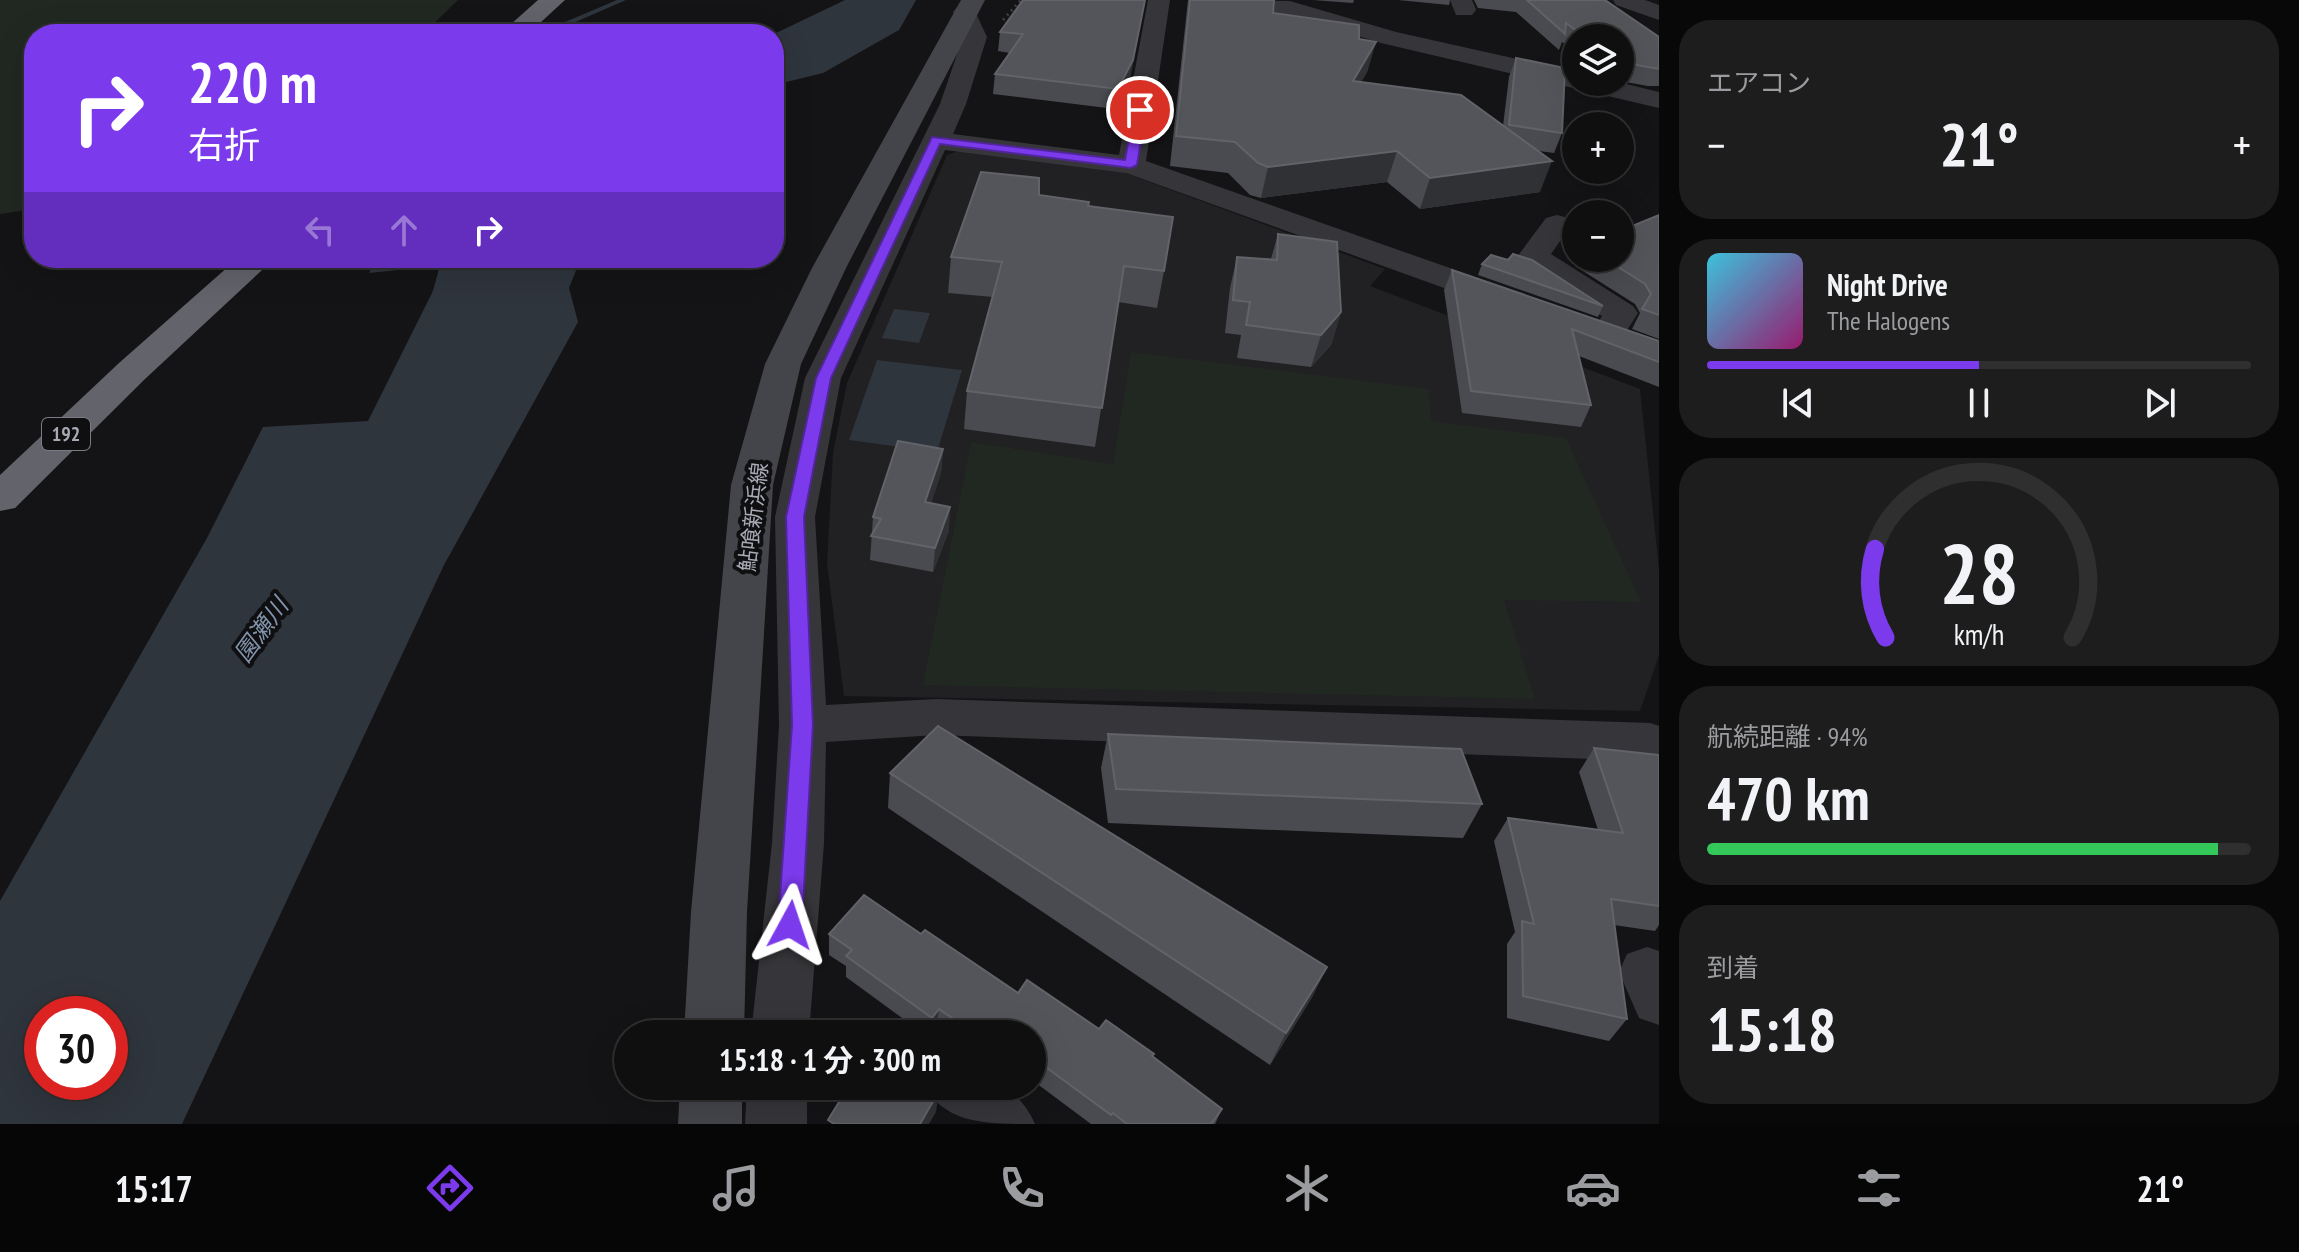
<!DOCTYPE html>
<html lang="ja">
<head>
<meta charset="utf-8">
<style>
	body { margin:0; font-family:"PT Sans Narrow","Noto Sans JP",sans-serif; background:#1d1d1e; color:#f1f3f6; height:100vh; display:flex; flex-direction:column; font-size:30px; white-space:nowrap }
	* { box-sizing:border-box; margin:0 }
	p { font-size:26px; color:#9b9c9f }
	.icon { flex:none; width:44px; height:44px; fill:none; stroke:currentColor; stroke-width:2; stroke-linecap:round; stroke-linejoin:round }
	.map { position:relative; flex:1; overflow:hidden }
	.panel { display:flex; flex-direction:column; gap:20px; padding:20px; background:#080809; width:640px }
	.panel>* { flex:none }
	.guide { position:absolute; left:24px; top:24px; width:760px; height:244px; border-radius:32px; box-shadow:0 8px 32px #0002,0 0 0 2px #2f2f30; background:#7c3aed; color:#fff; overflow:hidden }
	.buttons { position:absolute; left:1562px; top:24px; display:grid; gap:16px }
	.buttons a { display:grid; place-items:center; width:72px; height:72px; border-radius:50%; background:#0f0f10; box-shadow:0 8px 32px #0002,0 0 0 2px #2f2f30; font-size:40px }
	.speed { position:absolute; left:24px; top:996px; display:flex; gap:16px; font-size:40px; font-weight:700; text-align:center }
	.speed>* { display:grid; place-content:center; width:104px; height:104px; border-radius:50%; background:#0f0f10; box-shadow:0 8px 32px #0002,0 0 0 2px #2f2f30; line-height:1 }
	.speed .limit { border:12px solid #d22; background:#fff; color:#111 }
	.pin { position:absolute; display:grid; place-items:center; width:68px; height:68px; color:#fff; margin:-34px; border:4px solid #fff; border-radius:50%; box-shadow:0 2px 8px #0007 }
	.me { position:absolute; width:88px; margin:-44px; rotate:5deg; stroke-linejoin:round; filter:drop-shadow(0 0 6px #0008) }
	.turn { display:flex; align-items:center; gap:28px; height:168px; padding:0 32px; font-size:36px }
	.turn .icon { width:104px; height:104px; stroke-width:2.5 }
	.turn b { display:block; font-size:56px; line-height:68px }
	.lanes { display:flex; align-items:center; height:76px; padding:0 32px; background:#0003; justify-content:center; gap:40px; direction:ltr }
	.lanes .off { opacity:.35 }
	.big { font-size:60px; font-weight:700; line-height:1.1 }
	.panel .widget { flex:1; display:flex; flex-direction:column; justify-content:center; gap:12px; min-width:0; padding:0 28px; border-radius:32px; background:#1d1d1e }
	.panel .dial { align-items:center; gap:0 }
	.dial svg { height:208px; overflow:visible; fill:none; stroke:#2f2f30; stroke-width:7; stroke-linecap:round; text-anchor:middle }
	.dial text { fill:#f1f3f6; stroke:none }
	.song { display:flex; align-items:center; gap:24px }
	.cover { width:96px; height:96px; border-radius:12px; background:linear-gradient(135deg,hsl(190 70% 55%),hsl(320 70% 35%)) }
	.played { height:8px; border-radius:4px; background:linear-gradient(90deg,#7c3aed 50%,#2f2f30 50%) }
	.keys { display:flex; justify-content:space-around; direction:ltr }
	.heat { display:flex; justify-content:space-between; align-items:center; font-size:44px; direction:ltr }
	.charge { height:12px; border-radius:6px; background:linear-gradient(90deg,#34c759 94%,#2f2f30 0) }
	.trip { position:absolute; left:614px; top:1020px; width:432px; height:80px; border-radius:40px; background:#0f0f10; box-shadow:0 8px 32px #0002,0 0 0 2px #2f2f30; font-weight:700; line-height:80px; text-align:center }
	.tabs { display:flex; height:128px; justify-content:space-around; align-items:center; background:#060606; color:#9b9c9f }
	.tabs .icon { width:56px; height:56px }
	.tabs .on { color:#7c3aed }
	.tabs b { font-size:36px; color:#f1f3f6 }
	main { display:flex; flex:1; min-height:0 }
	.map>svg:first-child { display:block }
</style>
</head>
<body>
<main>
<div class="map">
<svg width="1659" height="1124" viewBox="0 0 1659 1124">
	<rect width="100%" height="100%" fill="#141416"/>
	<!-- built -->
	<polygon fill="#212022" points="965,149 1117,170 1385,269 1370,286 1640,389 1659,569 1659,655 1640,711 844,696 827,563 833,453 847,383 947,155"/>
	<!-- green -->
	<g fill="#212822">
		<polygon points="0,0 458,0 423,34 34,34 34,209 0,214"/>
		<polygon points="1131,352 1429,389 1431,421 1566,438 1641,602 1504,600 1535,699 923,685 971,442 1113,464"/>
	</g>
	<!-- water -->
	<g fill="#2f353d" fill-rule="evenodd">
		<polygon points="845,0 916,0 899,30 823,73 774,85 774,34"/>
		<polygon points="377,258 478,258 475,262 369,273"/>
		<path d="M503 258H581L569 288 578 322 444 565 182 1124H0V901L207 538 263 427 368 421 436 285 487 279ZM110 1014V1082H42V1014Z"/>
		<polygon points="894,309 930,313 919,343 882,338"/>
		<polygon points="877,360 962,370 937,452 849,440"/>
	</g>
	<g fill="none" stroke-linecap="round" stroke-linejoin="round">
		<!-- stream -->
		<polygon fill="#2f353d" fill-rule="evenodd" points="617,0 626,0 555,31 529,34 551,28"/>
		<!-- river -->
		<polygon fill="#2f353d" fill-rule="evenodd" points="442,258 500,258 473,385 463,399 440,405 417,399 407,385"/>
		<!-- path -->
		<polyline stroke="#3c3d41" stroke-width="3" stroke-dasharray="2 4" stroke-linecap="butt" points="1003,20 1021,0"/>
		<!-- minor -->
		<g fill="#36363a" fill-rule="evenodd">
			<polygon points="1148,0 1170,0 1146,161 1515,291 1520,298 1515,305 1503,308 1491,305 1126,173 945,150 841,378 815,517 826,705 937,699 1650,723 1659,726 1659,765 1646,761 937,735 826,742 824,843 809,1034 751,1034 772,843 779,725 775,517 805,378 940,104 963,37 953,12 957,7 973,7 987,37 966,104 953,134 1119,155"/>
			<polygon points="1199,0 1290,1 1396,32 1576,72 1576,82 1618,82 1659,92 1659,108 1381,43 1288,15 1210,7 1202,5"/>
			<polygon points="1450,0 1472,0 1476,10 1472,15 1456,15"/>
			<polygon points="1613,0 1645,0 1659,5 1659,20 1616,5"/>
			<polygon points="1557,215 1568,218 1572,224 1551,254 1633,306 1638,313 1619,343 1607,346 1595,343 1590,336 1602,316 1522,264 1517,257 1546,218"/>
			<polygon points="1647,947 1659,951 1659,1025 1639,1018 1619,972 1627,954"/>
			<polygon points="747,1086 807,1086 807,1124 745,1124"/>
			<path d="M924 1086C973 1086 1012 1071 1035 1124 985 1124 947 1124 924 1086Z"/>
		</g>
		<!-- secondary -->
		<g fill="#44454a" fill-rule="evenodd">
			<polygon points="961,0 985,0 846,268 801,364 773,485 747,912 744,1034 684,1034 691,912 731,485 765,364 812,268"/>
			<polygon points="680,1086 742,1086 742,1124 678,1124"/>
		</g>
		<!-- motorway -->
		<g fill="#62636b" fill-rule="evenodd">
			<polygon points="538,0 565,0 528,34 500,34"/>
			<polygon points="238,258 275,258 145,379 15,508 0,511 0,475 119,363"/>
		</g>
	</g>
	<!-- wall -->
	<g fill="#4a4b50">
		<polygon points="1023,0 1130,80 1115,109 993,94 995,74 1010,53 998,51 1000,32"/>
		<polygon points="1188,0 1274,0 1273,13 1359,39 1368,70 1361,82 1503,126 1509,77 1516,58 1562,133 1554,153 1539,151 1540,192 1420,209 1387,182 1261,198 1250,195 1228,173 1170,166"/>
		<polygon points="1313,0 1354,0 1353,3"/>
		<polygon points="1398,0 1450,0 1449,5"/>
		<polygon points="1474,0 1605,0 1659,37 1659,86 1648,86 1620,81 1620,38 1576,38 1576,52 1562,42 1559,50 1516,12 1478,8"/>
		<polygon points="1039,195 1088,206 1164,271 1157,308 1118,302 1095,447 964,429 967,391 993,297 948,293 951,257"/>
		<polygon points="1659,215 1659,339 1632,329 1640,313 1635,304 1575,266 1578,258 1620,258"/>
		<polygon points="1278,234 1341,312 1331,345 1311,367 1237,358 1241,335 1225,333 1230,288 1237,257 1271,259"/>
		<polygon points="1508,260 1603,306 1598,317 1478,275 1482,264"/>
		<polygon points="1452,270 1659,362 1659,387 1579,356 1591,405 1581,427 1462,413 1444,290"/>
		<polygon points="943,449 941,473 931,503 949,530 933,572 870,560 873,517"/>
		<polygon points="1108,734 1482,804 1463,838 1108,823 1101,768"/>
		<polygon points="1594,748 1659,755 1659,925 1655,931 1614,925 1627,1019 1609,1041 1507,1018 1507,944 1515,932 1494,841 1508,818 1598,830 1579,772"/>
		<polygon points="890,773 1327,967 1311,999 1270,1065 888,808"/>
		<polygon points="829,934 921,934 1018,993 1154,1054 1153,1057 1222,1109 1215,1124 1091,1124 1032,1080 1032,1034 944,1034 936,1029 932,1034 924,1034 846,977 846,966 829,955"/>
	</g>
	<!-- shaded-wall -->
	<g fill="#303134">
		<polygon points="1145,0 1130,80 1115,109 1118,89"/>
		<polygon points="1376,42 1368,70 1345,111 1353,81"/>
		<polygon points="1397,151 1387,182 1261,198 1268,167"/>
		<polygon points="1552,161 1540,192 1420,209 1430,178"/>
		<polygon points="1341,312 1331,345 1311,367 1321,335"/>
		<polygon points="943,449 941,473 924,526 925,502"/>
		<polygon points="950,507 949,530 933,572 935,548"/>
		<polygon points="1327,967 1311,999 1270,1065 1286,1033"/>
		<polygon points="939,1009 936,1029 932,1034 930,1034 932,1018"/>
		<polygon points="939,1091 936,1112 929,1124 920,1124"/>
	</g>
	<!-- building -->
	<g fill="#54555a" stroke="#616368" stroke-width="2">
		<polygon points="1023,0 1145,0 1133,60 1118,89 995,74 1023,34 1000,32"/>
		<polygon points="1190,0 1274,0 1273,13 1359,25 1359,39 1376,42 1353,81 1461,95 1552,161 1430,178 1397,151 1268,167 1258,163 1235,142 1176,136"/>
		<polygon points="1527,0 1605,0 1659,37 1659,69 1620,62 1620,38 1586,38 1566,23 1565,34"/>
		<polygon points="1516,58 1565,68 1562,133 1509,125"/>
		<polygon points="981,172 1039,178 1039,195 1089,202 1088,206 1173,217 1164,271 1124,266 1102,408 967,391 1002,262 951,257"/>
		<polygon points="1659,215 1659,315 1642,309 1651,294 1645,284 1604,258 1620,258 1620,231"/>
		<polygon points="1278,234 1337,242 1341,312 1321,335 1246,325 1250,302 1233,300 1237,257 1277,260"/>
		<polygon points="1513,254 1532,260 1603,306 1482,264 1491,255 1508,260"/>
		<polygon points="1452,270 1659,341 1659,362 1572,329 1591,405 1471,391"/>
		<polygon points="898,441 943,449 925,502 950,507 935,548 871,536 881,519 873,517"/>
		<polygon points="938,726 1327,967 1286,1033 890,773"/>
		<polygon points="1108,734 1461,749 1482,804 1116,789"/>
		<polygon points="1594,748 1659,755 1659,906 1611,899 1627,1019 1523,996 1522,921 1534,924 1508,818 1623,833"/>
		<polygon points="864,895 921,934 925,930 1018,993 1027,980 1099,1029 1106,1020 1154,1054 1152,1056 1222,1109 1211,1124 1127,1124 1113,1113 1111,1115 1032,1057 1032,1034 975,1034 939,1009 932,1018 846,956 852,950 829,934"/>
		<polygon points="849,1086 931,1086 939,1091 920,1124 834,1124 828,1120"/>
	</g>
	<!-- route -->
	<polygon fill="#7c3aed" stroke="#51269a" stroke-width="2" points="1140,106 1146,110 1137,165 1131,168 940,144 831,378 804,517 813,725 802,925 798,932 790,935 782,932 778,925 792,725 786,517 816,378 932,137 1125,160 1134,110"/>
	<g text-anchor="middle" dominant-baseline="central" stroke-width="8" stroke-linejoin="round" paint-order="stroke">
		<!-- shield labels -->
		<rect fill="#0f0f11" stroke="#797c83" stroke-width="2" x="42" y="418" width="48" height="32" rx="6"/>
		<g font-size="20" font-weight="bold" fill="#a7aab4">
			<text x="66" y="434">192</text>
		</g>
		<!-- street labels -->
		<g font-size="22" fill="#a7aab4" stroke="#0f0f11">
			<text transform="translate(753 517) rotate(-83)">鮎喰新浜線</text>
		</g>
		<!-- water labels -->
		<g font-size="24" font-style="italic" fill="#8294ac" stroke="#0f0f11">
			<text transform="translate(261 630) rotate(-54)">園瀬川</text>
		</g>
	</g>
</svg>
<div class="buttons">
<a><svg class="icon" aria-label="layers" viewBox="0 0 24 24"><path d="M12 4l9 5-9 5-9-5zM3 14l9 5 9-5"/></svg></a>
<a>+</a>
<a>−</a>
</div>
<div class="speed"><div class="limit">30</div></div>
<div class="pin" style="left:1140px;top:110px;background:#d93025"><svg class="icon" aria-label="arrive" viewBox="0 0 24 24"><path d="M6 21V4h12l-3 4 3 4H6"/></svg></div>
<svg class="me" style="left:790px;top:925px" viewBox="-20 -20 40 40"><path d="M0-17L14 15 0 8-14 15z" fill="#7c3aed" stroke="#fff" stroke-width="4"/></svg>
<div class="trip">15:18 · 1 分 · 300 m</div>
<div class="guide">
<div class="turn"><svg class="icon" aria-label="right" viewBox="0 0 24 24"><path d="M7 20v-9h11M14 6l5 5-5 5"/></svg><div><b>220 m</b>右折</div></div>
<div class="lanes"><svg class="icon off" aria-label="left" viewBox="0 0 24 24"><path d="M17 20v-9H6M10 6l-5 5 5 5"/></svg><svg class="icon off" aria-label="ahead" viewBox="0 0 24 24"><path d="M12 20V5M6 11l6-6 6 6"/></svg><svg class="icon" aria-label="right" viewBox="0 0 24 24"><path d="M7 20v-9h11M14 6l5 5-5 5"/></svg></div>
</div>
</div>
<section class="panel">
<div class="widget"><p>エアコン</p>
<div class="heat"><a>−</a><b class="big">21°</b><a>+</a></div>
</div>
<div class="widget">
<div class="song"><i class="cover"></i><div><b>Night Drive</b><p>The Halogens</p></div></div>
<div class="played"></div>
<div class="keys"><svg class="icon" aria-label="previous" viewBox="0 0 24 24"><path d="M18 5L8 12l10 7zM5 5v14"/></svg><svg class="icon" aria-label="pause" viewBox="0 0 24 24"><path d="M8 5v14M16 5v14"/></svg><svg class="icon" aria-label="next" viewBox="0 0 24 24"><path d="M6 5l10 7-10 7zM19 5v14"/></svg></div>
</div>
<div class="widget dial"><svg viewBox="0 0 100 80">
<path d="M14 69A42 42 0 1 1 86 69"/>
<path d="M14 69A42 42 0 0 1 10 35" stroke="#7c3aed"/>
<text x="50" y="56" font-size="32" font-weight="700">28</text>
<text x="50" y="72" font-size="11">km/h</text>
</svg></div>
<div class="widget"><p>航続距離 · 94%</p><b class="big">470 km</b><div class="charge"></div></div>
<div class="widget"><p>到着</p><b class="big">15:18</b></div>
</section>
</main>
<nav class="tabs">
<b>15:17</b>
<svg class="icon on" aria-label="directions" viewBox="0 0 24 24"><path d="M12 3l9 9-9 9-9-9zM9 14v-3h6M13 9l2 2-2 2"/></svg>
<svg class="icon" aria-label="music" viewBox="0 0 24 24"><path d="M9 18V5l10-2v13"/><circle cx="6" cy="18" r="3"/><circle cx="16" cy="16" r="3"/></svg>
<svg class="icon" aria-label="phone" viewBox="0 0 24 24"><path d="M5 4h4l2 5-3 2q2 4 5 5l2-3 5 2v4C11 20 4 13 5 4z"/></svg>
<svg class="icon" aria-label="climate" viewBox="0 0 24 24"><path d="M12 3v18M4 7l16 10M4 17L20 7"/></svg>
<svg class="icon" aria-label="car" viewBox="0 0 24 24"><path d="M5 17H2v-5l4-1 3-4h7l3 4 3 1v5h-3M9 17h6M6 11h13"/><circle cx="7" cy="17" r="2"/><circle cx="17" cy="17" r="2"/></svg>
<svg class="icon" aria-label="filters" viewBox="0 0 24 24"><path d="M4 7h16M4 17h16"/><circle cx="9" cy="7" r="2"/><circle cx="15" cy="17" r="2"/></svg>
<b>21°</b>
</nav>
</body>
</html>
